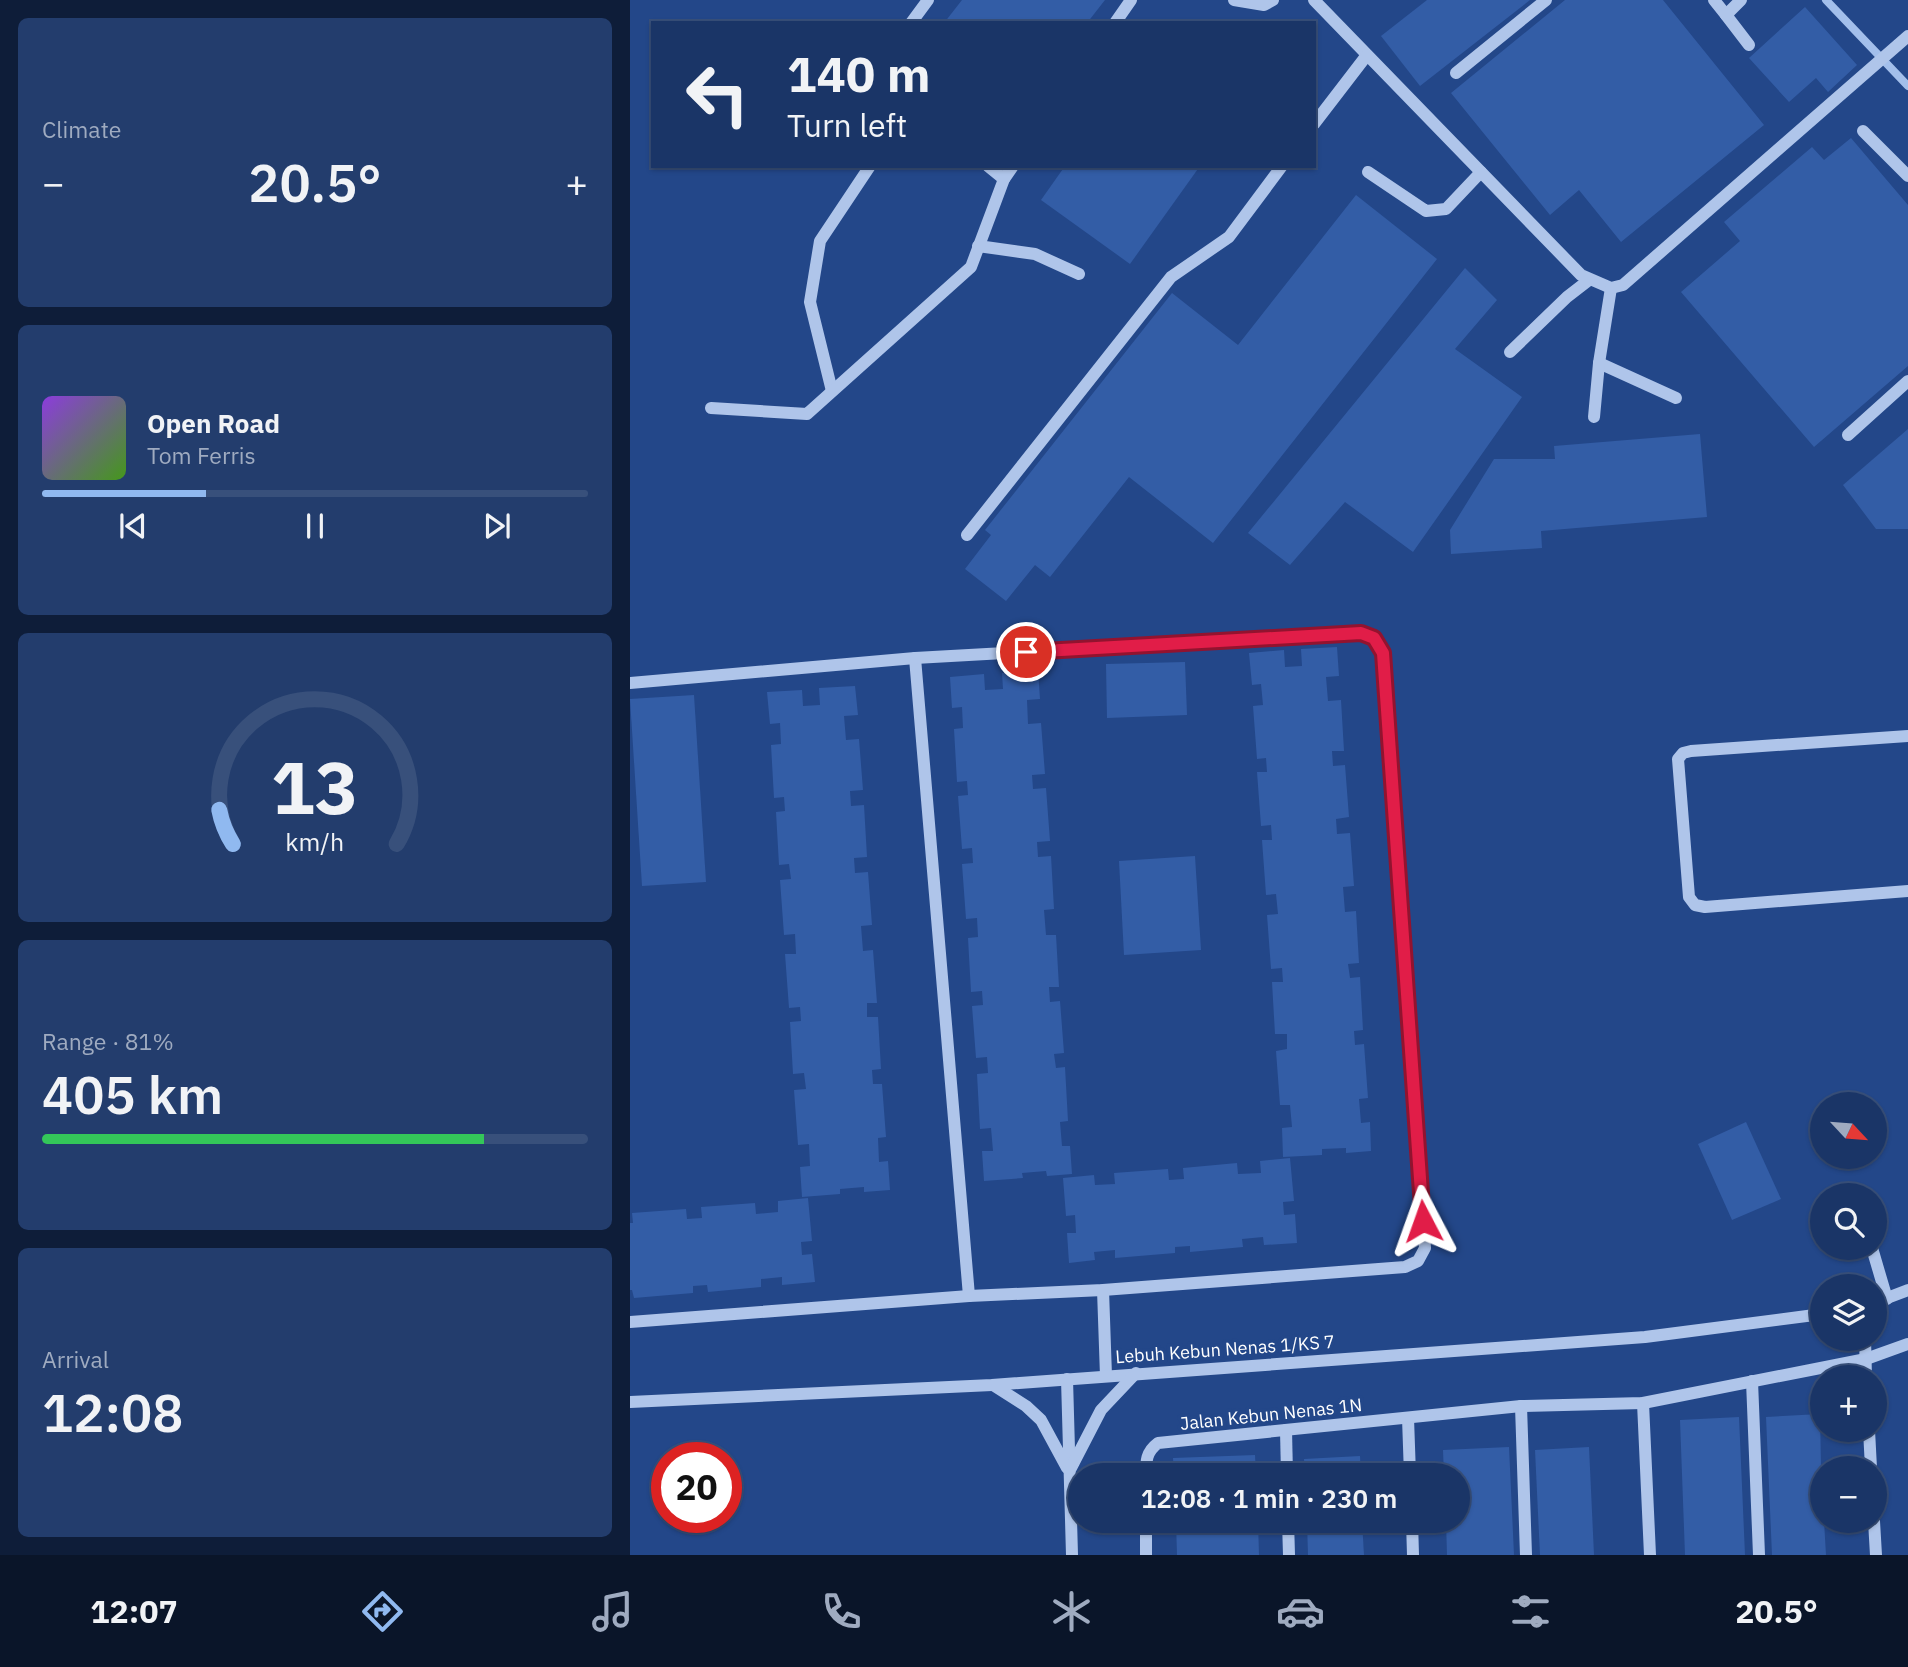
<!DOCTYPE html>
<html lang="en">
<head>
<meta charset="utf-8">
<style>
	body { margin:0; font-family:"IBM Plex Sans",sans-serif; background:#233d6d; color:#f1f3f6; height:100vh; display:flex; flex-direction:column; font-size:26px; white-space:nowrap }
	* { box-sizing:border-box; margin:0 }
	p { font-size:23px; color:#9fabc0 }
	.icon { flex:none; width:38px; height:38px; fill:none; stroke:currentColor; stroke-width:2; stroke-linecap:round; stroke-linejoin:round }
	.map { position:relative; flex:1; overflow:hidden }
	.sheet { display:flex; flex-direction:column; gap:18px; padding:18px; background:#0e1d39; width:630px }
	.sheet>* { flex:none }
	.guide { position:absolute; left:21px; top:21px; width:665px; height:147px; border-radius:0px; box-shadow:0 2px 5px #0004,0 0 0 2px #38507b; background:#1a3567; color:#f1f3f6; overflow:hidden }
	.needle { width:46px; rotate:116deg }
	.buttons { position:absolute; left:1180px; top:1092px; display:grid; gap:14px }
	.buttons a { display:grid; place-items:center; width:77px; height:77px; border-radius:50%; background:#1a3567; box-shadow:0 2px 5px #0004,0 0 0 2px #38507b; font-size:35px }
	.speed { position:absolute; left:21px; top:1442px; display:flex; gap:14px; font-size:35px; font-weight:700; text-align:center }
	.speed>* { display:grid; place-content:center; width:91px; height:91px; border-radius:50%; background:#1a3567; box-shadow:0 2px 5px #0004,0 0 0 2px #38507b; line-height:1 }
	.speed .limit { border:10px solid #d22; background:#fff; color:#111 }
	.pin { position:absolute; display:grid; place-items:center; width:60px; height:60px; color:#fff; margin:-30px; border:4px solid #fff; border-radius:50%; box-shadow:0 2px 7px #0007 }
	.me { position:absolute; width:77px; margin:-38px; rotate:356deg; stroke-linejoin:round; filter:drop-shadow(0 0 5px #0008) }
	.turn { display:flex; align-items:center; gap:24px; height:147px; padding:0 21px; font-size:32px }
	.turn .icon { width:91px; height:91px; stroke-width:2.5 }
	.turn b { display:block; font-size:49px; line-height:60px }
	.big { font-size:52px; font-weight:600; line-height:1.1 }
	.sheet .widget { flex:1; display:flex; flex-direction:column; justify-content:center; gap:10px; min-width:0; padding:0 24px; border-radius:10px; background:#233d6d }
	.sheet .dial { align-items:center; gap:0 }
	.dial svg { height:182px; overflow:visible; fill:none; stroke:#38507b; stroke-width:7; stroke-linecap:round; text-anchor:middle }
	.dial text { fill:#f1f3f6; stroke:none }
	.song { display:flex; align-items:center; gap:21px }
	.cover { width:84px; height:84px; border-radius:10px; background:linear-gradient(135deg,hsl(270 70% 55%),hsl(100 70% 35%)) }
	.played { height:7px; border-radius:4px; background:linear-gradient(90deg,#90b9f0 30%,#38507b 30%) }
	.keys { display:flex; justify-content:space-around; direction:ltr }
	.heat { display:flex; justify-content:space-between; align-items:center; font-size:38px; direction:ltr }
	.charge { height:10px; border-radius:5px; background:linear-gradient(90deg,#34c759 81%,#38507b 0) }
	.trip { position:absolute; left:438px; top:1463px; width:402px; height:70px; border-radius:35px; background:#1a3567; box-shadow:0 2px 5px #0004,0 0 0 2px #38507b; font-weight:600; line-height:70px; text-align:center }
	.menu { display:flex; height:112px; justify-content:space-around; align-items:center; background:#0a1529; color:#9fabc0 }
	.menu .icon { width:49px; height:49px }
	.menu .active { color:#90b9f0 }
	.menu b { font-size:32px; color:#f1f3f6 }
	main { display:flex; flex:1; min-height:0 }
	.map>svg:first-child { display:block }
</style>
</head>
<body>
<main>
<section class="sheet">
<div class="widget"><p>Climate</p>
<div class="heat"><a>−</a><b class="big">20.5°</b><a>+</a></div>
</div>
<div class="widget">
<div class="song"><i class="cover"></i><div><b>Open Road</b><p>Tom Ferris</p></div></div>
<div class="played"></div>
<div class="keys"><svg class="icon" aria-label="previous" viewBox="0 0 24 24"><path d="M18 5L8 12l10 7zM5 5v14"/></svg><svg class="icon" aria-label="pause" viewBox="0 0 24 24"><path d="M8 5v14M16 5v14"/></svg><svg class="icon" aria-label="next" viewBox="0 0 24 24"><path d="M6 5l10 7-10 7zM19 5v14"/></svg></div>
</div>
<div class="widget dial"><svg viewBox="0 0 100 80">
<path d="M14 69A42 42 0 1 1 86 69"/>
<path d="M14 69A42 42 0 0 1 8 54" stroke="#90b9f0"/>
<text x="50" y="56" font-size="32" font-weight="700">13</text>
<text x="50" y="72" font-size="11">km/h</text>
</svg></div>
<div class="widget"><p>Range · 81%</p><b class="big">405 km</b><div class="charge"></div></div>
<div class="widget"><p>Arrival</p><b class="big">12:08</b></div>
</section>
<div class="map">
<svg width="1278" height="1555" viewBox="0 0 1278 1555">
	<rect width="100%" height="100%" fill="#234789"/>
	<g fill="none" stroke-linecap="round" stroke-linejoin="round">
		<!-- stream -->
		<polyline stroke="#a3bfeb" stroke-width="8" points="1196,0 1278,86"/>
	</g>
	<!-- building -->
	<g fill="#335da6">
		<polygon points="332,0 475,0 457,23 314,23"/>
		<polygon points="797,0 900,0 790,86 751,36"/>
		<polygon points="935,0 1033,0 1134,125 991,242 949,190 920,215 821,93"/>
		<polygon points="1175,7 1227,65 1198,92 1186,78 1159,102 1119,58"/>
		<polygon points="1221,138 1278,205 1278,366 1184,447 1051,292 1110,241 1094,222 1182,147 1194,160"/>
		<polygon points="435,166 570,166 500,264 411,200"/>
		<polygon points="726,195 807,259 583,543 499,477 420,577 405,565 376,601 335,569 361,535 355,530 542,293 608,345"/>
		<polygon points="835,268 867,300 825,349 892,397 783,552 715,502 660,565 618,533"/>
		<polygon points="1278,429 1278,529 1246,529 1213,485"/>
		<polygon points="1070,434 1077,517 911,531 912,548 821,554 820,530 864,459 925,459 924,446"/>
		<polygon points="707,647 709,676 696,677 698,701 711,700 714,751 702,751 703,766 715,765 719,817 706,819 707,834 720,833 724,886 713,887 715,912 726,911 729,963 718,964 720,978 730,977 733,1030 724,1031 725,1045 734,1044 738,1098 729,1099 731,1123 740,1122 741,1151 716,1153 716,1148 692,1149 692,1155 653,1157 652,1128 662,1127 660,1105 650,1105 646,1051 657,1049 657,1034 645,1034 642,982 653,982 652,968 641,969 637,915 648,914 646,894 636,895 632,840 642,840 641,825 631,826 627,772 637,772 636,758 627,759 623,706 633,705 631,684 622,685 619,653 654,650 655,667 672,666 671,649"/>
		<polygon points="555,662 557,715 477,718 476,664"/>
		<polygon points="408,670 410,699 397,700 398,724 411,723 415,774 402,775 403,789 416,788 420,841 407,842 408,857 421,856 424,909 414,910 416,935 426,935 429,987 419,987 420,1002 430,1001 434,1053 424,1054 426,1068 435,1067 438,1121 430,1122 432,1146 440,1146 442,1174 417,1176 416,1171 392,1173 393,1178 354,1181 352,1151 363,1151 361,1128 350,1129 347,1074 358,1073 357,1057 346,1058 342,1006 353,1005 352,991 341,992 338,938 348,937 347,918 336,919 332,864 343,863 342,848 332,849 328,796 338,795 337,781 327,782 324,729 333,728 332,707 322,708 320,677 354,674 355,690 373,689 372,673"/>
		<polygon points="225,686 228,715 214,716 216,740 229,739 233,790 220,791 221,806 234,805 237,857 224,858 225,873 238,872 242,925 231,926 233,951 243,950 247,1003 237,1003 237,1017 248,1017 251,1069 242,1070 243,1084 252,1084 256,1137 248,1138 249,1162 258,1161 260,1190 234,1192 234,1187 210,1189 210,1194 172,1197 170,1167 180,1166 179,1144 168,1145 164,1090 176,1089 174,1073 163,1074 160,1022 171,1021 170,1007 159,1008 155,954 166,954 165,934 154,935 150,880 161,879 159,864 149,865 146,812 155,811 154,797 144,798 141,745 151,744 150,723 140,724 137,692 172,690 173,706 190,705 189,688"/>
		<polygon points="64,695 76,882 12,886 0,699"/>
		<polygon points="565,856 571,950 494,955 489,861"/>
		<polygon points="1116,1122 1151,1199 1102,1220 1068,1144"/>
		<polygon points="660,1158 664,1201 653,1202 654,1215 665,1214 667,1243 634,1245 633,1237 612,1239 613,1247 560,1252 560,1246 545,1247 545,1253 485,1258 485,1250 464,1252 465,1260 439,1263 437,1233 446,1233 445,1215 436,1216 433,1178 464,1175 465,1185 485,1184 484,1173 538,1169 539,1180 554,1179 553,1168 607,1163 608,1174 631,1173 630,1161"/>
		<polygon points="178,1198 182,1241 171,1242 172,1255 182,1254 185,1282 152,1285 152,1277 131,1279 131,1287 78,1292 77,1285 63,1286 63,1293 4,1298 2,1290 0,1290 0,1223 3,1223 2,1213 56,1209 57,1219 72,1218 71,1207 125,1203 126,1214 148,1212 148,1201"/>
		<polygon points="1190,1414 1192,1521 1194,1521 1196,1555 1142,1555 1136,1417"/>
		<polygon points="1109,1417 1115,1555 1055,1555 1050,1420"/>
		<polygon points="879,1447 884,1555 817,1555 816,1521 828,1521 828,1475 814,1475 813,1450"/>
		<polygon points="959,1447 964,1555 910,1555 905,1450"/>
		<polygon points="625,1455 626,1475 544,1475 543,1458"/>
		<polygon points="730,1456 731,1475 675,1475 674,1459"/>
		<polygon points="546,1521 628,1521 629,1555 547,1555"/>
		<polygon points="677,1521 732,1521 734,1555 678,1555"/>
	</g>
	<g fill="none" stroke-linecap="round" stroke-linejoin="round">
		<!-- minor -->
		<g stroke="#afc5ea" stroke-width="12">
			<polyline points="604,0 634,5 643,0"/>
			<polyline points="684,0 951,275 981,288 993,285 1278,36"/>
			<polyline points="1084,0 1096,15"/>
			<polyline points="1111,0 1096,15 1119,45"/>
			<polyline points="281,23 298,0"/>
			<polyline points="485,23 501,0"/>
			<polyline points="826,73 916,0"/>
			<polyline points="684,124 737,55"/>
			<polyline points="1233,131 1278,176"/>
			<polyline points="358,166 374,179"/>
			<polyline points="738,172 796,211 816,209 851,172"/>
			<polyline points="348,246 405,254 449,274"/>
			<polyline points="880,352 937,297 959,280"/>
			<polyline points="969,363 1046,398"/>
			<polyline points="202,391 180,302 190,241 240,166"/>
			<polyline points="81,408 177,414 341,267 374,179 383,166"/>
			<polyline points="964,417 969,363 981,288"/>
			<polyline points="1218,435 1278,381"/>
			<polyline points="337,535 541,277 599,237 652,166"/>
			<polyline points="285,658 339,1296"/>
			<polyline points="0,683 285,658 731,633 744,638 753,653 795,1248 788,1261 775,1267 473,1290 339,1296 0,1322"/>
			<polyline points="1278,736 1061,751 1053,753 1048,759 1059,897 1065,905 1075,907 1278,891"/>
			<polyline points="1242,1248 1257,1299"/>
			<polyline points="473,1290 476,1376"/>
			<polyline points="1244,1303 1278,1290"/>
			<polyline points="1235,1339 1236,1377"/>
			<polyline points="437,1379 442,1555"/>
			<polyline points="1122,1381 1129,1555"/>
			<polyline points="363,1385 396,1406 411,1420 437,1468"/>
			<polyline points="0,1402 362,1385 1015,1337 1192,1314"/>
			<polyline points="1013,1403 1020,1555"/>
			<polyline points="891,1406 896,1555"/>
			<polyline points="778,1418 780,1475"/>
			<polyline points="656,1430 657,1475"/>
			<polyline points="1239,1430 1241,1468"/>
			<polyline points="441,1468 471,1410 506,1373"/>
			<path d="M516 1475C516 1461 516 1452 528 1443L891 1406 1013 1403 1236 1359 1278 1344"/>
			<polyline points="658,1521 659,1555"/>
			<polyline points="782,1521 783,1555"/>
			<polyline points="1244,1521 1246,1555"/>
			<polyline points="516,1555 516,1521"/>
		</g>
	</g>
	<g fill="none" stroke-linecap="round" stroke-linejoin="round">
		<defs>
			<polyline id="route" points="396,652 731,633 744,638 753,653 793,1221"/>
		</defs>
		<!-- route casing -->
		<use href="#route" stroke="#92132f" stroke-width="18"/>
		<!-- route -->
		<use href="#route" stroke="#e11d48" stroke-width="12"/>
	</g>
	<g text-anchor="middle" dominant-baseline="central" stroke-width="7" stroke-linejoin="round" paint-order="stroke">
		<!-- street labels -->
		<g font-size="18" fill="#fff" stroke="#234789">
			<text transform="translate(595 1349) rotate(-4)">Lebuh Kebun Nenas 1/KS 7</text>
			<text transform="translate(641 1414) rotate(-6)">Jalan Kebun Nenas 1N</text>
		</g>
	</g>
</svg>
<div class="buttons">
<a><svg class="needle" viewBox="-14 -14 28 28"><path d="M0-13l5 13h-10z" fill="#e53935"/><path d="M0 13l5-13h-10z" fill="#9fabc0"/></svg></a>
<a><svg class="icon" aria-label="search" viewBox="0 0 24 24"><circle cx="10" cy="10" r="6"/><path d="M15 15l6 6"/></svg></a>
<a><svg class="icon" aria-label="layers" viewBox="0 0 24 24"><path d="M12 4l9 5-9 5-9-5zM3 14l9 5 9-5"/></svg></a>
<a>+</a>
<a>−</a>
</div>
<div class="speed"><div class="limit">20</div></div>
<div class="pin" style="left:396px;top:652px;background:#d93025"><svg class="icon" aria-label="arrive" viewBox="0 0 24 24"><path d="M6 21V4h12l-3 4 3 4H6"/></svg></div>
<svg class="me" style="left:793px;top:1221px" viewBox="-20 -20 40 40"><path d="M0-17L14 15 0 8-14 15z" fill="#e11d48" stroke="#fff" stroke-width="4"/></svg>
<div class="trip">12:08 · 1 min · 230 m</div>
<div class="guide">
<div class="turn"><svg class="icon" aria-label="left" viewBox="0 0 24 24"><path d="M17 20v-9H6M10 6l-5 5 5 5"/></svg><div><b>140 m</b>Turn left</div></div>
</div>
</div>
</main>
<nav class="menu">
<b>12:07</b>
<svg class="icon active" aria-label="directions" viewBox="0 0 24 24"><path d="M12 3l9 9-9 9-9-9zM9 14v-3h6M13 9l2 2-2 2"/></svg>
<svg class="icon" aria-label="music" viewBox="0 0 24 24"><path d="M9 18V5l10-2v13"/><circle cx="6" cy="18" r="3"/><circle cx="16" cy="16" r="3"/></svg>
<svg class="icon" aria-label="phone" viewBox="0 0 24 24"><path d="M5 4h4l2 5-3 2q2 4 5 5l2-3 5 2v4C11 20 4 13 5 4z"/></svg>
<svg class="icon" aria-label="climate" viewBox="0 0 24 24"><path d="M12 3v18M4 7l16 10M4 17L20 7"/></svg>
<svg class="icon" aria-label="car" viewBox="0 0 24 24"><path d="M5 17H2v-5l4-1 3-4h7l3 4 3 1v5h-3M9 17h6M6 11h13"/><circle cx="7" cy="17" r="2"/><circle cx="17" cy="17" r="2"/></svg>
<svg class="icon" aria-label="filters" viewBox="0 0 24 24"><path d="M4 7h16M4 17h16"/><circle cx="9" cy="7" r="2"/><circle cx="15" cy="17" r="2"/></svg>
<b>20.5°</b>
</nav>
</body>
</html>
